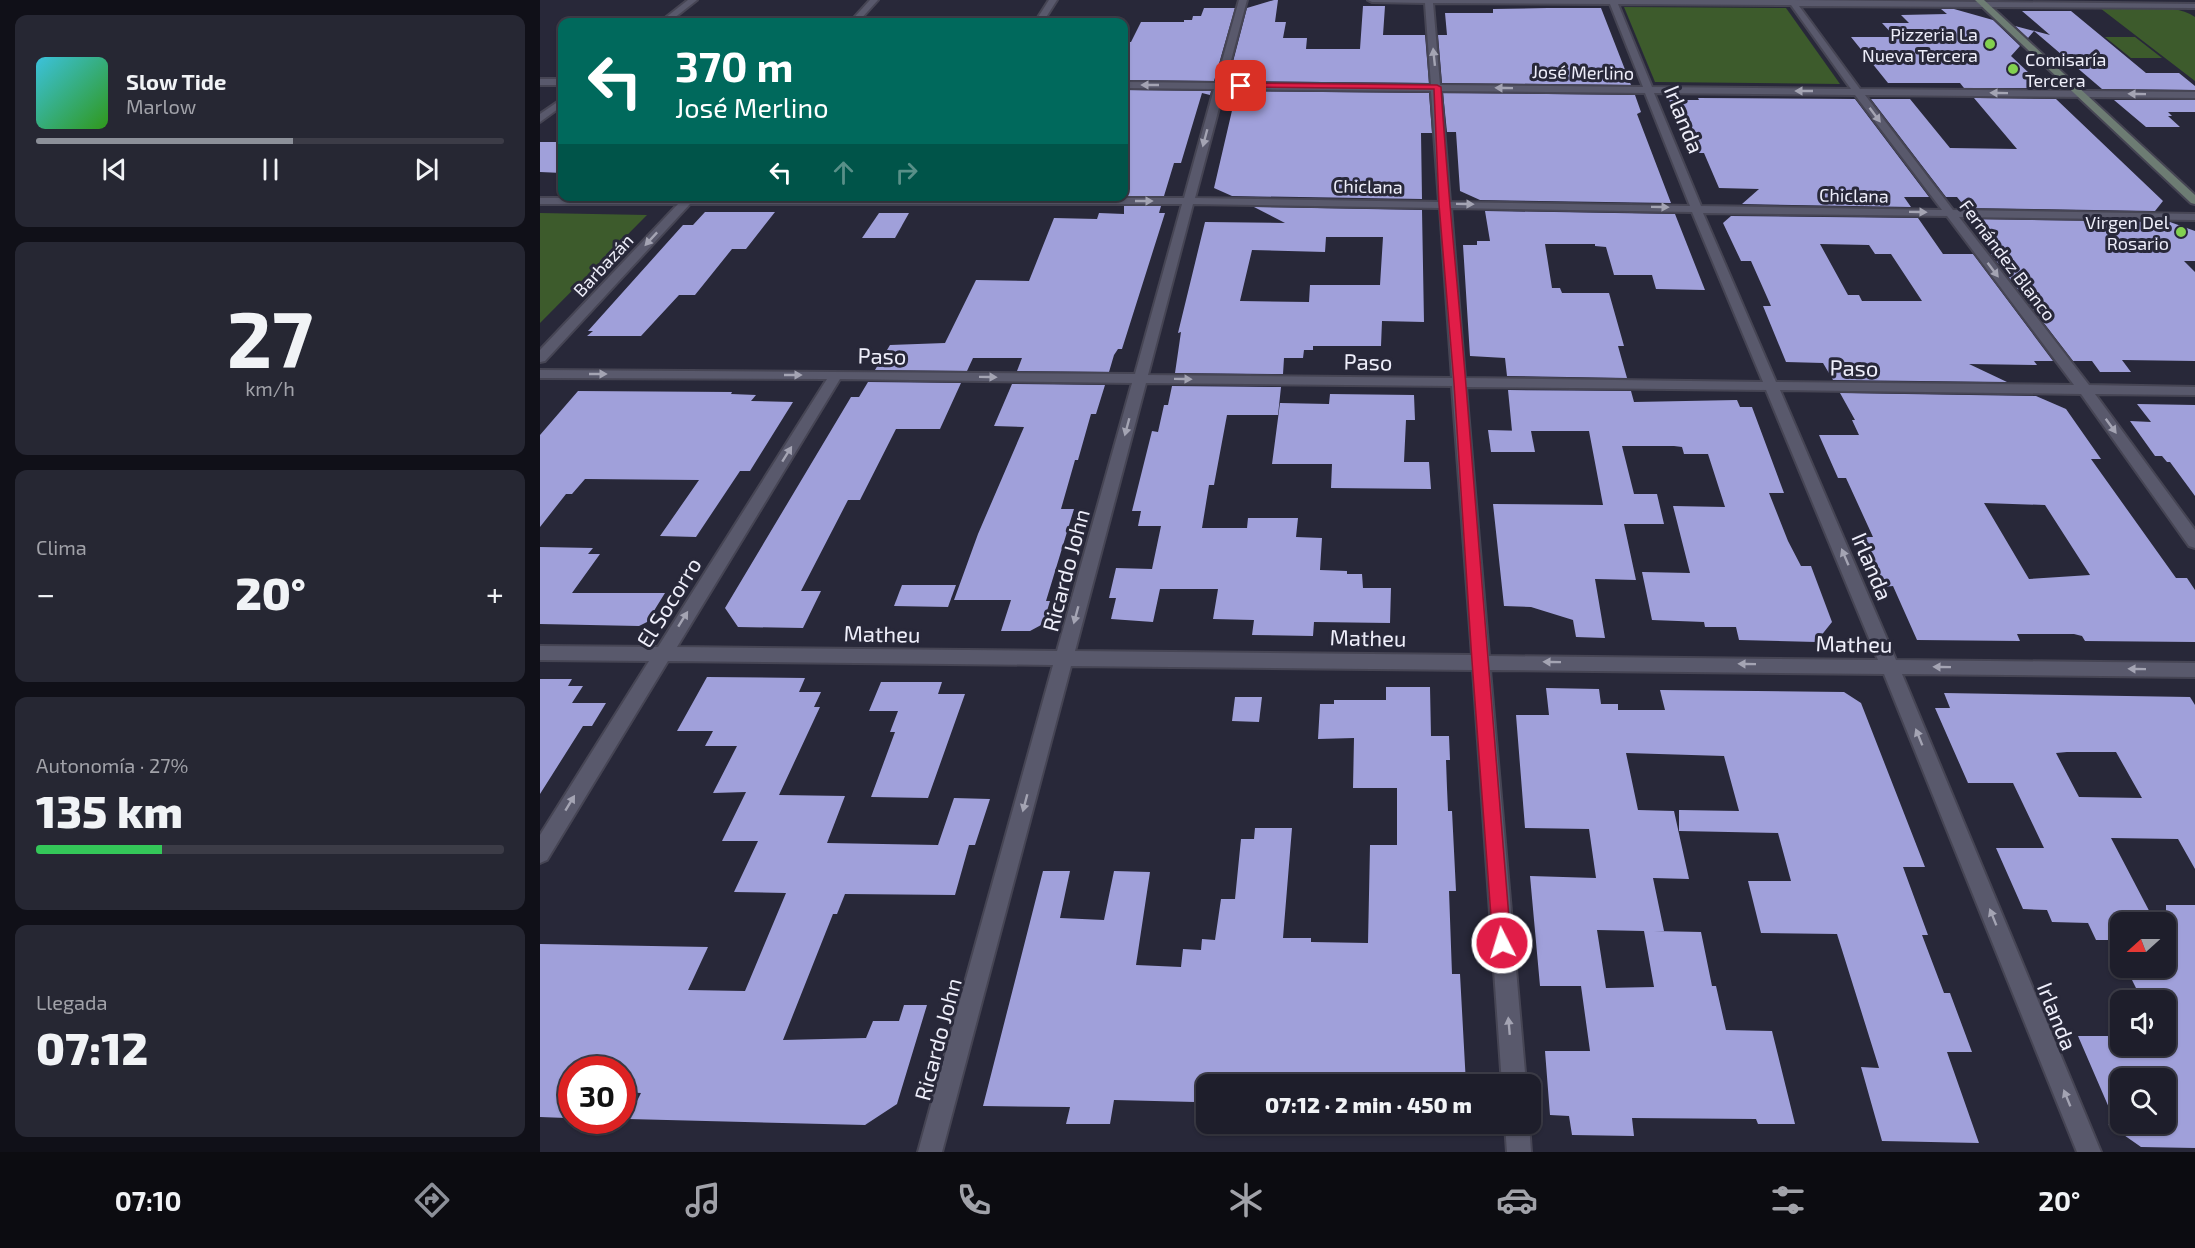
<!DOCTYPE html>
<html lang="es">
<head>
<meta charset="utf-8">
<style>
	body { margin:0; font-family:"Exo 2",sans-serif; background:#262733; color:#f1f3f6; height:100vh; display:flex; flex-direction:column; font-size:22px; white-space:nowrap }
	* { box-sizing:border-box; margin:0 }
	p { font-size:20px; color:#a1a2a9 }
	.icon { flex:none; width:33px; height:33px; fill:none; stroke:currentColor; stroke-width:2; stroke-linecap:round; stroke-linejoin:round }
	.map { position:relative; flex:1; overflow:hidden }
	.sheet { display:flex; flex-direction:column; gap:15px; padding:15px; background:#101018; width:540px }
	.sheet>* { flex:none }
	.hud { position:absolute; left:18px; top:18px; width:570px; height:183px; border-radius:12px; box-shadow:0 2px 4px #0004,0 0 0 2px #3c3c47; background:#00695c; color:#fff; overflow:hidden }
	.needle { width:39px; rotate:249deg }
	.tools { position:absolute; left:1570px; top:912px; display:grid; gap:12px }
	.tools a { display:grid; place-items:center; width:66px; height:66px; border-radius:12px; background:#1e1e2b; box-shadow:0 2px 4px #0004,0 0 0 2px #3c3c47; font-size:30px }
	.speed { position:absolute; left:18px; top:1056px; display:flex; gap:12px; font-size:30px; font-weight:700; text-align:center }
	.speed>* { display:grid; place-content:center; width:78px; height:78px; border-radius:50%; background:#1e1e2b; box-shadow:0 2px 4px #0004,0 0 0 2px #3c3c47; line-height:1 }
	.speed .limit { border:9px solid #d22; background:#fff; color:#111 }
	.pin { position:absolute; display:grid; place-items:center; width:51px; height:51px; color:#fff; margin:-26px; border-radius:12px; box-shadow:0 3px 9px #0006 }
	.me { position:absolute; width:66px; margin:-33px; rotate:355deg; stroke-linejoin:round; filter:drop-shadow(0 0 4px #0008) }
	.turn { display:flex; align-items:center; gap:21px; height:126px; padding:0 18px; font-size:27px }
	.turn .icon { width:78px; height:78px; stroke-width:2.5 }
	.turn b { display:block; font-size:42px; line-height:51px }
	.lanes { display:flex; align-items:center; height:57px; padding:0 18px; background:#0003; justify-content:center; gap:30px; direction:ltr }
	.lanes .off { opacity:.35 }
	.big { font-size:45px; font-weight:800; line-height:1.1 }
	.sheet .tile { flex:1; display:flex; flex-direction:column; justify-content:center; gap:9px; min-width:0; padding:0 21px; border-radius:12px; background:#262733 }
	.sheet .dial { align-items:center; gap:0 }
	.dial b { font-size:78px; line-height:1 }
	.song { display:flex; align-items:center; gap:18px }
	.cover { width:72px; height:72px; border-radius:9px; background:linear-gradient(135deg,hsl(190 70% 55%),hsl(110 70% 35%)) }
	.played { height:6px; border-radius:3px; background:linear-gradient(90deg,#8c9099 55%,#3c3c47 55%) }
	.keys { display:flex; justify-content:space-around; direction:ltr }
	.heat { display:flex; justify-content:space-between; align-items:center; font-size:33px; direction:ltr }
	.charge { height:9px; border-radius:4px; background:linear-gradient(90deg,#34c759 27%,#3c3c47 0) }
	.trip { position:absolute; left:656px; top:1074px; width:345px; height:60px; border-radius:12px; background:#1e1e2b; box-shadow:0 2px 4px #0004,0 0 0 2px #3c3c47; font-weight:800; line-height:60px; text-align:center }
	.menu { display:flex; height:96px; justify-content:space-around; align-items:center; background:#0c0c11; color:#a1a2a9 }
	.menu .icon { width:42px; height:42px }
	.menu .selected { color:#8c9099 }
	.menu b { font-size:27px; color:#f1f3f6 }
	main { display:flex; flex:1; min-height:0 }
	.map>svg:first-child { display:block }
</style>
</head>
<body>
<main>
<section class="sheet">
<div class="tile">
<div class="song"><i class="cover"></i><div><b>Slow Tide</b><p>Marlow</p></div></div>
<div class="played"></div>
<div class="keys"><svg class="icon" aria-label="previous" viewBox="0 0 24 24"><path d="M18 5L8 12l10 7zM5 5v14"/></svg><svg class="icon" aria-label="pause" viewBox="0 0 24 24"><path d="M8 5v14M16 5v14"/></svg><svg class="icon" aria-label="next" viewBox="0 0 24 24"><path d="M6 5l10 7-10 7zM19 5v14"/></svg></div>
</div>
<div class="tile dial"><b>27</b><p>km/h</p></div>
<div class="tile"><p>Clima</p>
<div class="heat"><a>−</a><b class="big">20°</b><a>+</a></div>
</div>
<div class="tile"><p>Autonomía · 27%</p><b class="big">135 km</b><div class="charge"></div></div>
<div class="tile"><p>Llegada</p><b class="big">07:12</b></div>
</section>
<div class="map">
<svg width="1655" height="1152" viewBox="0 0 1655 1152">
	<rect width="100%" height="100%" fill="#282839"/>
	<!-- green -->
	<g fill="#3d5b2c">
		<polygon points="1084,7 1246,8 1300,84 1115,82"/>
		<path d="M1560 8C1587 8 1633 2 1655 17V81Z"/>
		<polygon points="1565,37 1595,37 1622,58 1591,58"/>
		<polygon points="0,213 107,215 0,323"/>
	</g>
	<!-- building -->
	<g fill="#a0a0da" fill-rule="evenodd">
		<polygon points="734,0 738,0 735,22 746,22 743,38 767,38 766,49 820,49 823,6 845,6 843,35 885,35 889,83 688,81 707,8"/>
		<polygon points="664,8 695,8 674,81 584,80 584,42 591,42 601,22 644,22 644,20 652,20 653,16 661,16"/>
		<polygon points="1008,8 1061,8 1091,85 902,83 898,35 907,35 905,13 953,13 953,9"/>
		<polygon points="1401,9 1414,9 1453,20 1480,46 1471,56 1505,88 1424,88 1420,83 1348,83 1311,37 1355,37 1342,23 1369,23 1361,15 1407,14"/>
		<polygon points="1482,11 1531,11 1606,73 1639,73 1655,86 1655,90 1562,89 1494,31 1488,38 1475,26 1510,35"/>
		<polygon points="584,90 671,91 670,95 662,93 641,163 634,163 624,196 584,196"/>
		<polygon points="686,91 889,93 892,133 881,133 882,199 692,196 674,188 694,102 684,99"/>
		<polygon points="903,93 1095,95 1101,112 1097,114 1131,203 940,200 920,191 916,132 907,132"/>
		<polygon points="1158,98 1315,99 1389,197 1364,197 1371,207 1202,204 1219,189 1179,188 1164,153 1159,153 1154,141 1148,141 1129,100 1159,100"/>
		<polygon points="1434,98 1516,99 1623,201 1615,211 1426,208 1417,197 1406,197 1331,99 1370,99 1410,148 1477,149"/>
		<polygon points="1574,100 1655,100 1655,112 1628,112 1632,116 1628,116 1640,127 1606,127"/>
		<polygon points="0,142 22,142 22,173 0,172"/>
		<polygon points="584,206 621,206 619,213 625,213 582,349 578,349 574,355 569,372 477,371 482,358 433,358 427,371 335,370 350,345 405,343 436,280 489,281 514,218 557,219 559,213 584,214"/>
		<path d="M714 207 882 210 884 322 842 321 841 346H773V350H764L763 358H744L743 374 635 373 641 332 638 333 665 222 745 223ZM786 237H843L840 285H770L769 302 700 301 712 250 785 252Z"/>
		<polygon points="945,211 1135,214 1165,290 1116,289 1112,275 1074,275 1066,247 1055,246 1055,244 1005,244 1012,288 1020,288 1022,293 1069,293 1084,346 1078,346 1087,378 967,376 965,358 930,356 923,245 937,245 937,241 950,241"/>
		<polygon points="165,212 235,212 206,249 192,249 155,295 139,295 101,336 47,336 53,331 48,331 143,225 153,225"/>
		<polygon points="339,213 369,213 355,238 322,238"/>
		<path d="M1191 216 1378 218 1403 254H1433L1513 361H1494L1497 365 1429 364 1467 382 1293 380 1283 363 1246 362 1223 306H1231L1211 261H1201L1183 223ZM1280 244 1329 245 1335 254H1351L1382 301H1322L1319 295H1308Z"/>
		<polygon points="1435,219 1630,222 1655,231 1655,261 1644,261 1655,272 1655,361 1582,360 1591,372 1560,372 1552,361 1533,361 1451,254 1462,255"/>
		<polygon points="328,382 421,383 400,429 356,429 320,500 308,500 261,591 281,591 263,628 198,627 185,608 311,397 319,397"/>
		<polygon points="472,384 565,385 556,414 551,414 538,460 535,460 521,509 534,509 506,601 510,601 503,624 490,631 461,631 471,600 414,600 438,534 484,427 454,426"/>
		<polygon points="632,386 741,387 738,415 687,415 674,485 669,485 662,528 707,528 708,518 758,518 756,537 782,538 780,570 807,571 807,574 822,574 823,588 851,588 850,623 774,622 773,636 712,635 714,620 673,619 678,589 620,589 613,622 571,619 576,598 569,598 576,568 612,569 621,526 598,526 601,511 592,511 612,431 618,432 624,405 628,405"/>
		<polygon points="968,390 1091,391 1094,402 1197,400 1200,407 1212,407 1244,493 1229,493 1248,541 1261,566 1271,566 1292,622 1276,642 1199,640 1196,627 1165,627 1164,622 1112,620 1102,572 1150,573 1133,506 1185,507 1168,454 1144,454 1142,447 1134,446 1082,446 1094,494 1117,494 1124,524 1084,524 1096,580 1055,579 1065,638 1036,637 1033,620 991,607 964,606 953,504 1063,505 1049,431 972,431"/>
		<polygon points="38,391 192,392 191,394 216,395 211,401 253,402 210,471 200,471 156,537 120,536 159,480 45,479 32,494 26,494 0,527 0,435"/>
		<path d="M1300 393 1496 396 1526 409 1561 459H1551L1636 578H1647L1655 590V642L1545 641 1542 636 1534 634H1477L1480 641 1377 640 1353 586 1343 587 1322 537H1333L1306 478H1298L1279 435H1319L1312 420H1315ZM1444 503 1505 505 1550 575 1489 579Z"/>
		<polygon points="790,394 874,395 875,420 866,420 864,462 889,462 891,489 791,488 792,464 732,464 740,403 789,404"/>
		<polygon points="1597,404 1655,405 1655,496 1630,462 1627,462 1622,456 1615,456 1590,421 1611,422"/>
		<polygon points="948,430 991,431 995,452 951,452"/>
		<polygon points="0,547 53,548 48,554 60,554 32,593 125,593 107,622 99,626 0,624"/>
		<polygon points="362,585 416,585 408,607 354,606"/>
		<polygon points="167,677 265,678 259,692 281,692 274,707 280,707 239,795 305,796 287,843 398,845 414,798 450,799 435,845 429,845 415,895 305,894 297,914 293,914 243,1040 326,1038 333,1021 359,1021 364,1005 387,1005 357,1104 325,1125 88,1119 101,1093 82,1092 82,1070 32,1070 32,1108 26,1118 0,1117 0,944 168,947 148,990 205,991 246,893 194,892 218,841 182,841 206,792 173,793 197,746 165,746 173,731 137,731"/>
		<polygon points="0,679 32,679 28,686 43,686 32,703 66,703 52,726 43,726 0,794"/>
		<polygon points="341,682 402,682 398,694 425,694 388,798 331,797 355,732 350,732 358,711 329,711"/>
		<polygon points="846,687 890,687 891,736 909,736 910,760 906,760 907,788 908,811 912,811 916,891 909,891 912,974 920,974 926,1084 657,1084 655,1102 574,1100 570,1124 526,1124 530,1107 443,1106 503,871 530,871 520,918 564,920 574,871 610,872 596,965 641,967 643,949 661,950 662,939 675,940 681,899 695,899 701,839 714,839 715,828 752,828 743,938 771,938 771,942 828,943 830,845 857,845 857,788 813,788 814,738 778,739 780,704 794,704 794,700 846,700"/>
		<path d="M1006 688 1059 689 1061 704H1078V710H1125L1120 690 1304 692 1321 703 1385 867H1363L1388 935H1382L1404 993H1410L1432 1052H1407L1439 1143 1342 1141 1321 1067 1339 1068 1297 934 1221 933 1208 881H1251L1238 833 1139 831V810L1199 811 1184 756 1086 753 1098 810 1134 811 1149 879 1113 878 1124 931H1114L1161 932 1172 986H1176L1186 1030 1232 1031 1255 1124H1218L1216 1119 1092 1118 1094 1136 1032 1135 1029 1116 1010 1115 1005 1051H1050L1041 986H1000L990 876 1056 878 1049 829 985 828 976 715H1009ZM1057 930 1104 931 1114 987 1066 988Z"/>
		<path d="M1404 693 1650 697 1655 705V869L1638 839 1571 838 1615 922H1581V940H1556L1548 923 1512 922 1507 910 1483 909 1456 848H1504L1473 783H1428L1395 708H1410ZM1527 752H1576L1602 798 1539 797 1516 753Z"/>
		<polygon points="695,697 722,697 719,722 692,721"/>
		<path d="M1626 905H1655V1148L1601 1147 1581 1133V1135L1568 1124H1576L1538 1036H1581V1046H1626V1000H1602L1586 968H1626ZM1581 1078H1626V1124H1581Z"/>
		<polygon points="727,1124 915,1124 906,1133 727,1128"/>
	</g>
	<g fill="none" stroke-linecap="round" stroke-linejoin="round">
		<defs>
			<g id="minor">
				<polygon points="148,0 157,0 129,22 120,22"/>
				<polygon points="330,0 338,0 318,22 310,22"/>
				<polygon points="509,0 517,0 503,22 495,22"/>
				<path d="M699 0H707L685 83 891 85 885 3 832 2 828 0H1255L1655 4V8L1259 6 1320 89 1655 92V98L1325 95 1413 210 1655 214V220L1419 217 1549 385 1655 387V395L1555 394 1655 530V548L1649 546 1541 394 1240 390 1356 660 1655 663V677L1362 674 1561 1152H1537L1344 674 950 670 986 1084H962L933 670 531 666 402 1152H378L513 665 128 661 7 860 0 863V835L109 661 0 660V646L118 647 287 379 0 378V370L595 374 642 204H150L5 361 0 362V350L138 204H0V198H644L674 89 584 88V82L676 83ZM893 3 1070 4 1103 87 900 85ZM1078 4 1251 5 1311 89 1112 87ZM684 89 891 91 899 202 655 198ZM901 91 1105 93 1150 206 910 202ZM1114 93 1315 95 1402 210 1161 206ZM653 204 900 208 912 378 608 375ZM911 208 1152 212 1223 382 925 378ZM1163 213 1407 216 1534 385 1236 382ZM300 379 592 383 517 651 137 647ZM606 383 912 386 932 655 535 651ZM926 387 1226 390 1338 660 949 656Z"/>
				<rect x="0" y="79" width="22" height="6"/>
				<polygon points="22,99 22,106 0,122 0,114"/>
				<polygon points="965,1124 989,1124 991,1152 967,1152"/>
			</g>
			<polygon id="secondary" points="1435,0 1444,0 1655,195 1655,204 1651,203"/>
		</defs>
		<!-- minor casing -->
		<use href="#minor" stroke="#464554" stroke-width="4"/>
		<!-- secondary casing -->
		<use href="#secondary" stroke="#464554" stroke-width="4"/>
		<!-- minor -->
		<use href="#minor" fill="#59596c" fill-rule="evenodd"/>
		<!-- secondary -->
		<use href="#secondary" fill="#6d7c73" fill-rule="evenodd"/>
	</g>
	<!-- one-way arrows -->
	<defs><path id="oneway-solid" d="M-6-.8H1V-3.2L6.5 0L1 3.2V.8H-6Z" transform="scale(1.5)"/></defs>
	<g fill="#a4a4b3">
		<use href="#oneway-solid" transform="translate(894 57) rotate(-96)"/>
		<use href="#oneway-solid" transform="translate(610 85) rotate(-180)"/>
		<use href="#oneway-solid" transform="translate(964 88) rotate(-179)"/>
		<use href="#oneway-solid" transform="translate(1264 91) rotate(-180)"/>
		<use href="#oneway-solid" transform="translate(1459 93) rotate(-179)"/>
		<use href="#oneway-solid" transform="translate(1597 94) rotate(-179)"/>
		<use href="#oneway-solid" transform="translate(1335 115) rotate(53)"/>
		<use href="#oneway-solid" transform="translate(665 138) rotate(105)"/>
		<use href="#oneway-solid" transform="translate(604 201)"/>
		<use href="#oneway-solid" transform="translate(925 204) rotate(1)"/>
		<use href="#oneway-solid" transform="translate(1120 207) rotate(1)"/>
		<use href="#oneway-solid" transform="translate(1378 212) rotate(1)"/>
		<use href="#oneway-solid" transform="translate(111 239) rotate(133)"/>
		<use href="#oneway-solid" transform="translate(1453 270) rotate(53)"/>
		<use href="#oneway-solid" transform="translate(58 374)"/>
		<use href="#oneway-solid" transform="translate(253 375)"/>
		<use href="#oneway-solid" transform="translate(448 377) rotate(1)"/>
		<use href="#oneway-solid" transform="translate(643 379) rotate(1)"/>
		<use href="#oneway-solid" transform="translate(1571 426) rotate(54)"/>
		<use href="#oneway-solid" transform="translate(587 427) rotate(105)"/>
		<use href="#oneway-solid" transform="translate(247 454) rotate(-58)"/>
		<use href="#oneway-solid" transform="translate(1305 557) rotate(-113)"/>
		<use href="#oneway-solid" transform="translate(536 615) rotate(105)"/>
		<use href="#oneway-solid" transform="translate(143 619) rotate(-58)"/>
		<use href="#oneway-solid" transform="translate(1012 662) rotate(-179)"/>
		<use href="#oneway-solid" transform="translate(1207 664) rotate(-179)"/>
		<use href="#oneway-solid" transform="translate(1402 667) rotate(-179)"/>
		<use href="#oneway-solid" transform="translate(1597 669) rotate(-179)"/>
		<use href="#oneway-solid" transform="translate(1379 737) rotate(-112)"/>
		<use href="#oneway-solid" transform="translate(30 803) rotate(-59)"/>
		<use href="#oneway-solid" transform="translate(485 803) rotate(105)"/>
		<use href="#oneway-solid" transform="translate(1453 917) rotate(-112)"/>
		<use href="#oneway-solid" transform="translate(969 1026) rotate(-95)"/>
		<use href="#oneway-solid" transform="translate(1527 1098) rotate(-112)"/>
	</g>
	<!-- route -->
	<path fill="#e11d48" stroke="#92132f" stroke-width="1.5" d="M701 83 897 85 901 87C907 187 918 286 926 386 941 572 955 758 971 943L969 950 962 952 956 950 953 943 932 661 914 383 899 204 894 89 698 87V84Z"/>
	<!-- markers -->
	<g fill="#82d04f" stroke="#282839" stroke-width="2">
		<circle cx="1450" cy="44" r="6"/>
		<circle cx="1473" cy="69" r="6"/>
		<circle cx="1641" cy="232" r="6"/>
	</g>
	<g text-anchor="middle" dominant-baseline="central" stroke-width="6" stroke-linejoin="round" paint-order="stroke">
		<!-- far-poi labels -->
		<g font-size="18" fill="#eeeefa" stroke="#282839" text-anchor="end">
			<text x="1438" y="34">Pizzeria La<tspan x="1438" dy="21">Nueva Tercera</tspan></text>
			<text x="1485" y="59" text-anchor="start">Comisaría<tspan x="1485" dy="21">Tercera</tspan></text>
			<text x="1629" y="222">Virgen Del<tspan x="1629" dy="21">Rosario</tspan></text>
		</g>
		<!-- far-street labels -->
		<g font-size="18" fill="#eeeefa" stroke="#282839">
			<text transform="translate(1043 72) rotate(1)">José Merlino</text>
			<text transform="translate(828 186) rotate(1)">Chiclana</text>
			<text transform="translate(1314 195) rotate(1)">Chiclana</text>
			<text transform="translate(1468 260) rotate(53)">Fernández Blanco</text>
			<text transform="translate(63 265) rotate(-47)">Barbazán</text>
		</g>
		<!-- street labels -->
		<g font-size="22" fill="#eeeefa" stroke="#282839">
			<text transform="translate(1145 119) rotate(68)">Irlanda</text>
			<text transform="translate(342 355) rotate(1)">Paso</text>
			<text transform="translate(828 361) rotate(1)">Paso</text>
			<text transform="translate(1314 367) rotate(1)">Paso</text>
			<text transform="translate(1333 566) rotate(67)">Irlanda</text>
			<text transform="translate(525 570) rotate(-75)">Ricardo John</text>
			<text transform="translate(128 602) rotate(-58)">El Socorro</text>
			<text transform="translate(342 633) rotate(1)">Matheu</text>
			<text transform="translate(828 637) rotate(1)">Matheu</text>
			<text transform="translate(1314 643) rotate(1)">Matheu</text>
			<text transform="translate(1518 1016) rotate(68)">Irlanda</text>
			<text transform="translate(397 1039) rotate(-75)">Ricardo John</text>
		</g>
	</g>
</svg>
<div class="tools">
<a><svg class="needle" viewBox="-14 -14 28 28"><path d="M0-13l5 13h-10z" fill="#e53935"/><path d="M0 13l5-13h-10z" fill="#a1a2a9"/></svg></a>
<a><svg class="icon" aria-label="sound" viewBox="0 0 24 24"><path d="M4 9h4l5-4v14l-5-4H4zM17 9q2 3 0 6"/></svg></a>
<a><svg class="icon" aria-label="search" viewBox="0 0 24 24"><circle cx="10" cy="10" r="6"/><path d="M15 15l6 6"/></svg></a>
</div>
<div class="speed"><div class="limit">30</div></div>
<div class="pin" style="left:701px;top:86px;background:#d93025"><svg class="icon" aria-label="arrive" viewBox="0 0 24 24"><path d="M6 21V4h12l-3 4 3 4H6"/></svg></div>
<svg class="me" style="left:962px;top:943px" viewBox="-20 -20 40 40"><circle r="17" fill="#e11d48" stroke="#fff" stroke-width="3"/><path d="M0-11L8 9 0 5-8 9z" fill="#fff"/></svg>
<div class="trip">07:12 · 2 min · 450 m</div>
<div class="hud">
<div class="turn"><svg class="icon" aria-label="left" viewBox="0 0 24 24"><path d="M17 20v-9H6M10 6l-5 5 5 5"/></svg><div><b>370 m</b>José Merlino</div></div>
<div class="lanes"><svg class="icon" aria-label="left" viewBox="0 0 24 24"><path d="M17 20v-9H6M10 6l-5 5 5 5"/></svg><svg class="icon off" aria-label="ahead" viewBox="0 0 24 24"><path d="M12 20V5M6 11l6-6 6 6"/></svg><svg class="icon off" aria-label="right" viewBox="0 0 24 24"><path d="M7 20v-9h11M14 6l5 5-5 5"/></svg></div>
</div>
</div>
</main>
<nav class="menu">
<b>07:10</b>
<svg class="icon selected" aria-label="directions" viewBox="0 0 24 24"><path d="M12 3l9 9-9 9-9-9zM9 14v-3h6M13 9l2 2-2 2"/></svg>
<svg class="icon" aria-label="music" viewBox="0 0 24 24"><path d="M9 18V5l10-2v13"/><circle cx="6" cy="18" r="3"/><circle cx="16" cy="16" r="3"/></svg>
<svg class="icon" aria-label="phone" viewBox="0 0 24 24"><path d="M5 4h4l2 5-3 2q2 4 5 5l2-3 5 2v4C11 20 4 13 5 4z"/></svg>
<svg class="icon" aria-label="climate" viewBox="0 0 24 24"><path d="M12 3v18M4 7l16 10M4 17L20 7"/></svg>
<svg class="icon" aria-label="car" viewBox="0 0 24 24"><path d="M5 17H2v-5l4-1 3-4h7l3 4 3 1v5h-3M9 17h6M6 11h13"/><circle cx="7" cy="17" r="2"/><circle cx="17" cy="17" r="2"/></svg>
<svg class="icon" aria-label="filters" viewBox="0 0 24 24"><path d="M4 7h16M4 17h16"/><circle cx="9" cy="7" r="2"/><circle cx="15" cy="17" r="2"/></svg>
<b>20°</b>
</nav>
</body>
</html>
